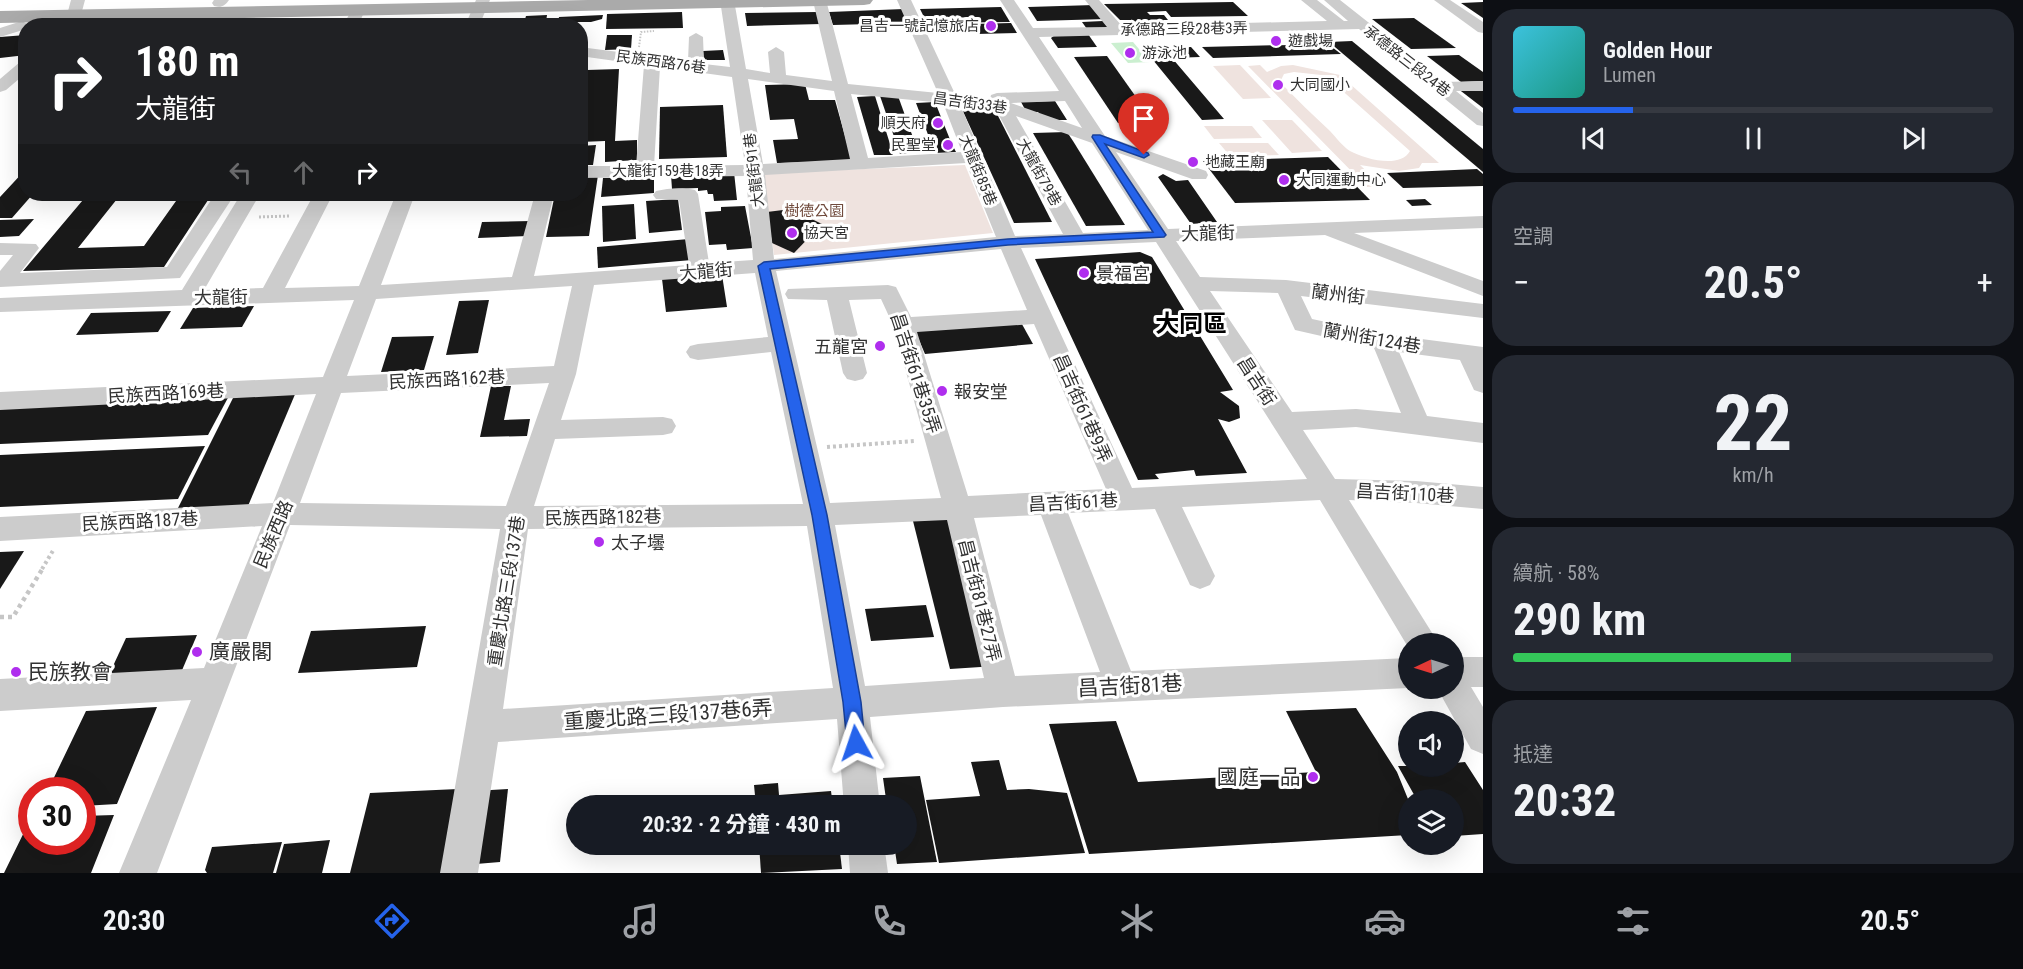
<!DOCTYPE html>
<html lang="zh-TW">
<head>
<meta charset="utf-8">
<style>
	body { margin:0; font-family:"Roboto Condensed","Noto Sans TC",sans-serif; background:#242831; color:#f1f3f6; height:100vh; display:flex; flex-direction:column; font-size:22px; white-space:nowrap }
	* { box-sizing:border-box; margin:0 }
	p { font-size:20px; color:#9ea1a6 }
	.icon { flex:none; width:33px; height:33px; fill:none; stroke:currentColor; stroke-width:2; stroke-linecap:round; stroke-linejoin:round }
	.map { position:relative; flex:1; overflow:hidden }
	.drawer { display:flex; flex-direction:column; gap:9px; padding:9px; background:#0d0f14; width:540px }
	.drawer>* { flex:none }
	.guide { position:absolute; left:18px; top:18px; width:570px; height:183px; border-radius:24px; box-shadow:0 6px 24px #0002; background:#202124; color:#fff; overflow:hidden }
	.needle { width:39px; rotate:266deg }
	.fabs { position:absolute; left:1398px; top:633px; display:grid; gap:12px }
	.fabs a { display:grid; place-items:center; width:66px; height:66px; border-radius:50%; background:#171b24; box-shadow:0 6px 24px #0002; font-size:30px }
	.speed { position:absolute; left:18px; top:777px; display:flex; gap:12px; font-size:30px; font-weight:700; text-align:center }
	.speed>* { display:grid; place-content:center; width:78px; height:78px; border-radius:50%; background:#171b24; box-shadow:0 6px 24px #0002; line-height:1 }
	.speed .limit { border:9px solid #d22; background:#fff; color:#111 }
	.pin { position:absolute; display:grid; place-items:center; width:51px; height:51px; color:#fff; margin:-62px -26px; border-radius:50% 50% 50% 0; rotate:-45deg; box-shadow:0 0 6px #0007 }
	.pin .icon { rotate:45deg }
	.me { position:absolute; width:66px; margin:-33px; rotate:355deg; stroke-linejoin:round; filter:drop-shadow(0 0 4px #0008) }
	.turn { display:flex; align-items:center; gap:21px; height:126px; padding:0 18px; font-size:27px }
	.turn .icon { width:78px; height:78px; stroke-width:2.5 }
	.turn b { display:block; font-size:42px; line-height:51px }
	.lanes { display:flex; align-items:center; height:57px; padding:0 18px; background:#0003; justify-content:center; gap:30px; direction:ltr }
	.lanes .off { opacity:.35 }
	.big { font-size:45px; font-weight:700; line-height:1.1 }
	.drawer .card { flex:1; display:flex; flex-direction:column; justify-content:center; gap:9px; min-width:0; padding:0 21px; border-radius:24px; background:#242831 }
	.drawer .dial { align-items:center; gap:0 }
	.dial b { font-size:78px; line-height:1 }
	.song { display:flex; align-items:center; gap:18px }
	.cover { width:72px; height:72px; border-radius:9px; background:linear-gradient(135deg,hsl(190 70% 55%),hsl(170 70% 35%)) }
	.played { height:6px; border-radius:3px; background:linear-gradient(90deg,#2563eb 25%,#363941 25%) }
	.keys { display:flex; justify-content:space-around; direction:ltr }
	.heat { display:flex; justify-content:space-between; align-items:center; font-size:33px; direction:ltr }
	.charge { height:9px; border-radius:4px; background:linear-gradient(90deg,#34c759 58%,#363941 0) }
	.trip { position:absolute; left:566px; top:795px; width:351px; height:60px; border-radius:30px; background:#171b24; box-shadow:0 6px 24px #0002; font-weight:700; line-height:60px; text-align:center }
	.menu { display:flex; height:96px; justify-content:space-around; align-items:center; background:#090b0e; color:#9ea1a6 }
	.menu .icon { width:42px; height:42px }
	.menu .on { color:#2563eb }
	.menu b { font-size:27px; color:#f1f3f6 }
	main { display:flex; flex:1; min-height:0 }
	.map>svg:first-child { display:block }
</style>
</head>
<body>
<main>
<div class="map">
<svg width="1483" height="873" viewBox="0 0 1483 873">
	<rect width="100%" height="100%" fill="#fff"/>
	<!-- green -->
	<g fill="#efe3df" fill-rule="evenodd">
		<polygon points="1240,65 1271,98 1243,99 1213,66"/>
		<path d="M1260 65 1267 72 1281 66 1293 65 1340 75 1439 163H1422L1419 168 1399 171 1360 165 1382 186 1367 187 1248 66ZM1294 72 1321 75 1328 78 1410 151C1400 169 1365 159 1350 151 1342 146 1336 137 1330 131 1313 115 1296 99 1280 82L1284 74Z"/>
		<polygon points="1262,120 1292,120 1322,151 1292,153"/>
		<polygon points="1204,126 1252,126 1262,138 1214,139"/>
		<polygon points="1219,143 1268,143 1279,155 1230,156"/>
		<polygon points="965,165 993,233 774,255 763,173"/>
	</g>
	<!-- water -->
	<polygon fill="#cbefd0" points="1133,42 1150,62 1128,63 1111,43"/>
	<!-- building -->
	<g fill="#191919">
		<polygon points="1233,2 1248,16 1171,17 1166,11 1147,12 1150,15 1164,15 1168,20 1163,20 1165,23 1129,23 1126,20 1120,20 1104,4"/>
		<polygon points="1483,2 1483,18 1461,3"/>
		<polygon points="1094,5 1106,19 1037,21 1028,7"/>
		<polygon points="1001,7 1010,22 927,23 920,9"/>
		<polygon points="904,9 910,23 833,25 829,12"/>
		<polygon points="682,12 683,28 606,29 607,14"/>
		<polygon points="817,12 821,24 747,26 745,13"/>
		<polygon points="547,15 546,22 524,23 526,16"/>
		<polygon points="603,15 602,19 591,22 558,22 559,17"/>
		<polygon points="1414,18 1456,48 1411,49 1372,19"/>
		<polygon points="443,19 452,26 362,26 366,20"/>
		<polygon points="347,20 343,26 309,26 312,21"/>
		<polygon points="272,21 311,21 307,26 269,26"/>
		<polygon points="1103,21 1109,29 1087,29 1082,22"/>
		<polygon points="192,22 189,26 157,26 160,23"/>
		<polygon points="195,22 225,22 222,26 193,26"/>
		<polygon points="1011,23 1017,33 976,34 971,24"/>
		<polygon points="1088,34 1097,47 1058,48 1051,38 1055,35"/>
		<polygon points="26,35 26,55 0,58 0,37"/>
		<polygon points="607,35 632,35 631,49 605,50"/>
		<polygon points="1352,41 1483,149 1483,172 1329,42"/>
		<polygon points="1328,44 1341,54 1213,58 1202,47"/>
		<polygon points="1191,47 1200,57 1172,58 1224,119 1202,120 1144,49"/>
		<polygon points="723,50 725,60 704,60 703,51"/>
		<polygon points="1459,55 1483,72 1483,81 1461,82 1427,56"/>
		<polygon points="1107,56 1153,121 1118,123 1074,57"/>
		<polygon points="619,69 615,141 637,140 637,160 605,162 605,141 580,142 587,70"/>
		<polygon points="805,84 809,100 835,100 852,161 777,163 773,140 798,139 794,119 770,120 765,85"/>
		<polygon points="1457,88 1483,88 1483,108"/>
		<polygon points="875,96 890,144 893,155 874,155 857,97"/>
		<polygon points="880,96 898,96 919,154 900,154"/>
		<polygon points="1055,101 1067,120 1053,120 1041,117 1038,112 1027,113 1021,102"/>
		<polygon points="935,102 951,142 956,152 935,153 916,103"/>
		<polygon points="723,105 727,157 659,159 660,107"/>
		<polygon points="993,106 1052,222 1014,223 961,107"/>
		<polygon points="1067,132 1073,141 1125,225 1086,226 1033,133"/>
		<polygon points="596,145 593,165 580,165 580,146"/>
		<polygon points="1328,157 1370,200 1235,203 1203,161"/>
		<polygon points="26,169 26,194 33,194 12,218 0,218 0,197"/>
		<polygon points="1477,169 1483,174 1483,186 1403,188 1387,173"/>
		<polygon points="734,172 737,200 714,201 713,194 708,194 707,190 698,191 698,188 672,189 671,175"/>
		<polygon points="1163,174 1176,181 1188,180 1217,222 1191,224 1158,177"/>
		<polygon points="580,175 598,175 589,236 546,237 555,194 580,194"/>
		<polygon points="654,177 654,193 601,197 603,178"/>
		<polygon points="88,194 121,194 78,248 144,246 181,194 212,194 164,267 23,271"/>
		<polygon points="448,194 519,194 518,198 446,201"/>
		<polygon points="678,199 682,230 649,233 646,201"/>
		<polygon points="1425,199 1432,205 1412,206 1406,200"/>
		<polygon points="634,204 636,239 603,242 602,206"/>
		<polygon points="745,206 753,248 727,250 726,244 709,245 705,212 721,211 721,207"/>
		<polygon points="791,209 822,224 794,253 772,243 767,212"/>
		<polygon points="34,219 19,236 0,237 0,220"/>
		<polygon points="531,221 528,236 478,238 482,222"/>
		<polygon points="689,239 692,260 598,268 597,247"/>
		<polygon points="1140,252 1152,257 1233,390 1220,392 1239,406 1240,418 1229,422 1218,419 1247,473 1196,476 1194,470 1155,474 1159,479 1138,480 1035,259"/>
		<polygon points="722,275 727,307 666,312 662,279"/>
		<polygon points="489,300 478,353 446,355 459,301"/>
		<polygon points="254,306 242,327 180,329 193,308"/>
		<polygon points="171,311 158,332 76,335 91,313"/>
		<polygon points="1018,317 1033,344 925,354 913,326"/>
		<polygon points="434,336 424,370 381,372 392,337"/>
		<polygon points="491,386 511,386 504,420 530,419 527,436 480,437"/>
		<polygon points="296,392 248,506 178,508 235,394"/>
		<polygon points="230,394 208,435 0,444 0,403"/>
		<polygon points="205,446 178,499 0,507 0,455"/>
		<polygon points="953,518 996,666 950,669 913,521"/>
		<polygon points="24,551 0,589 0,552"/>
		<polygon points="926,605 934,637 871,641 865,609"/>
		<polygon points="426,626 417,667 298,673 311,631"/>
		<polygon points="197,635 180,675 107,679 126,638"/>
		<polygon points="157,707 117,804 82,806 82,790 48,790 86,711"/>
		<polygon points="1356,708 1397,772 1408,799 1408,835 1089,854 1049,724 1116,721 1138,782 1316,772 1286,711"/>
		<polygon points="999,760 1007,790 1029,789 1067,793 1085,853 939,863 926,800 980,796 971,762"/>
		<polygon points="1465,762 1483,790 1483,834 1454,836 1454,800 1417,800 1398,766 1454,766 1454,763"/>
		<polygon points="920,776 937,862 897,864 894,844 906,844 906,806 887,806 883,778"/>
		<polygon points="778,783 779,795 831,791 833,806 756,806 754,785"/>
		<polygon points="458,789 442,873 350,873 370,793"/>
		<polygon points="508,789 500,862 464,865 474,791"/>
		<polygon points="114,815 91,873 4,873 32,816 32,842 82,842 82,816"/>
		<polygon points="330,840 322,873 276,873 284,844"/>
		<polygon points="282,842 273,873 207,873 205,870 212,847"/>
		<polygon points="759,844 839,844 842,869 761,873"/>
	</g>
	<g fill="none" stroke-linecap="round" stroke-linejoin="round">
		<!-- path-far3 -->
		<polyline stroke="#c6c6c6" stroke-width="2" stroke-dasharray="1.5 1.5" stroke-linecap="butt" points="639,47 641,32 654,31"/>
		<!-- path-far2 -->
		<polyline stroke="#c6c6c6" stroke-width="3" stroke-dasharray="2 2" stroke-linecap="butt" points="259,217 290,216"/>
		<!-- path-far1 -->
		<g stroke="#c6c6c6" stroke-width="4" stroke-dasharray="3 3" stroke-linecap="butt">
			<polyline points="827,447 915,441"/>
			<polyline points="42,569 54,549"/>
		</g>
		<!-- path -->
		<polyline stroke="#c6c6c6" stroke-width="4.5" stroke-dasharray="4 4" stroke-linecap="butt" points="0,617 13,617 43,568"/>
		<!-- minor -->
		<g fill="#ccc" fill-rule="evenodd">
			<polygon points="71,0 85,0 78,26 64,26"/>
			<path d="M214 0H229C225 6 221 8 214 6L212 3Z"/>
			<polygon points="476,0 490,0 479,26 465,26"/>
			<path d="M720 0H734L746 69 770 73 768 52 776 47 784 52 786 75 832 81 813 1 826 0 848 84 938 93 897 0H911L956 96 966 100H990L991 95 997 93 1059 91 1000 0H1014L1033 28 1107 27 1085 0H1099L1122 26 1327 21 1301 0H1317L1344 21H1348L1324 0H1340L1444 82 1483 81V91H1456L1483 113V126L1477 125 1359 29 1039 37 1105 136 1206 171 1208 175 1206 179H1192L1116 152 1168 229 1483 216V228L1354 233 1483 281V296L1325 235 1176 241 1200 277 1286 280 1483 304V318L1301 296 1312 319 1383 334 1483 347V393L1474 390 1460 360 1399 352 1427 416 1483 423V443L1356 427 1303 430 1335 479 1416 481 1483 487V509L1416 503 1349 500 1439 644H1408V647L1320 500 1182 507 1215 576 1210 585 1200 589 1190 585 1155 509 1068 513 1131 671 1408 658V688L1003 707 870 717 880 806H844L837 719 498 742 478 873H440L500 529 290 525 157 873H119L191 700 0 711V679L204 668 262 526 0 541V517L273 503 316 394 0 410V392L323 377 354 300 0 312V298L182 290 241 194H260L204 290 263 288 314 194H333L285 288 359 286 396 194H415L381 285 512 277 535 194H554L534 276 689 265 679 200 656 199 653 195 656 191C668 188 683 187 695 190L698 194 709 263 753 260 746 176 580 178V166H636L644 65 580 56V47L688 61 689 37 696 33 703 37 704 64 730 67ZM660 67 732 77 745 165 654 166ZM748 79 834 91 850 159 763 164ZM851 94 943 103 962 152 868 158ZM1065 101 1082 128 1011 103ZM962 109 996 110 1063 234 1015 236ZM1016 116 1092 143 1148 230 1083 233ZM966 163 996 237 774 259 765 175ZM1156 242 1307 479 1132 488 1021 248ZM1001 249 1027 310 911 317 896 287 888 285 788 289 785 294 788 299 827 300 843 373 847 379 855 381 863 379 867 373 849 300 881 299 893 325 941 498 830 503 776 271ZM755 273 768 337 698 344 690 346 686 352 690 358 698 360 771 352 803 504 534 506 555 439 663 435 672 433 676 426 672 419 663 417 561 420 576 374 594 285ZM572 286 554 366 347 376 376 299ZM1210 291 1278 293 1295 330 1374 348 1401 413 1356 409 1292 412ZM1034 324 1106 489 968 496 917 332ZM549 383 506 506 300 503 341 393ZM1041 515 1100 672 1015 676 974 518ZM947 520 984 678 865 686 835 525ZM807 526 833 688 503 709 528 529Z"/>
			<polygon points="1434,0 1450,0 1483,22 1483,33 1478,32"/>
			<polygon points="358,6 365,10 358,26 343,26 353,7"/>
			<polygon points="237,8 244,12 235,26 220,26 232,9"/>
			<polygon points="163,10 170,14 160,26 145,26 158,11"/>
			<polygon points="22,21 29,25 26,26 26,29 0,37 0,28"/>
			<polygon points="26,60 26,73 6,90 0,92 0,79 20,62"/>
			<polygon points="215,194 235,194 180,278 0,287 0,271 13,255 0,255 0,243 36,244 39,248 20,273 167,267"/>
			<polygon points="1454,657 1483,657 1483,687 1471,687 1483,707 1483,754 1471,749 1437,688 1454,688"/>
			<polygon points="848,844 884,844 888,873 850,873"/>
		</g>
		<!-- major -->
		<polygon fill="#aaa" fill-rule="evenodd" points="588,0 873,0 870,4 864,5 0,23 0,11"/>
	</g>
	<!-- route -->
	<polygon fill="#2563eb" stroke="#184099" stroke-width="1.5" points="1093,135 1100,135 1148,153 1149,155 1144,158 1105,144 1166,235 1164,237 1008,245 770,269 827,515 861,702 865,743 862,750 856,752 850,750 847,743 843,702 812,515 758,266 764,262 1008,239 1153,232 1092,137"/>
	<!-- markers -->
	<g fill="#af2eee" stroke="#fff" stroke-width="2">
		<circle cx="991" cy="26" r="6"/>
		<circle cx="1276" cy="41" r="6"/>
		<circle cx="1130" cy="53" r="6"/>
		<circle cx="1278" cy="85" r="6"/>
		<circle cx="938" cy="123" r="6"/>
		<circle cx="948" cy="145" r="6"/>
		<circle cx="1193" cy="162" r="6"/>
		<circle cx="1284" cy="180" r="6"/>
		<circle cx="792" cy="233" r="6"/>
		<circle cx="1084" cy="273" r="6"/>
		<circle cx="880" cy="346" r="6"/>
		<circle cx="942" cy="391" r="6"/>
		<circle cx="599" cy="542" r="6"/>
		<circle cx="197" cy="652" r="6"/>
		<circle cx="16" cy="672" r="6"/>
		<circle cx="1313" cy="777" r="6"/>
	</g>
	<g text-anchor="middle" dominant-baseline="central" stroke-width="6" stroke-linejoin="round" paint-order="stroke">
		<!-- far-poi labels -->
		<g font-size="15" fill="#323232" stroke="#fff" text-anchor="start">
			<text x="979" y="26" text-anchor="end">昌吉一號記憶旅店</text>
			<text x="1288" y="41">遊戲場</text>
			<text x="1142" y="53">游泳池</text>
			<text x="1290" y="85">大同國小</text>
			<text x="926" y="123" text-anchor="end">順天府</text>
			<text x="936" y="145" text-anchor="end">民聖堂</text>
			<text x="1205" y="162">地藏王廟</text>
			<text x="1296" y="180">大同運動中心</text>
			<text x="804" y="233">協天宮</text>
		</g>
		<!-- far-street labels -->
		<g font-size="15" fill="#323232" stroke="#fff">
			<text transform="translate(1184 29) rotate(-1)">承德路三段28巷3弄</text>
			<text transform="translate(1407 61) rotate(38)">承德路三段24巷</text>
			<text transform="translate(661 62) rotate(8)">民族西路76巷</text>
			<text transform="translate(970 103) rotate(8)">昌吉街33巷</text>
			<text transform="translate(754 170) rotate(-97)">大龍街91巷</text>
			<text transform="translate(978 170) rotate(68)">大龍街85巷</text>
			<text x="668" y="171">大龍街159巷18弄</text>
			<text transform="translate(1039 172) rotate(61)">大龍街79巷</text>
		</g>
		<!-- far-park labels -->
		<g font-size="15" fill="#704a3c" stroke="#fff">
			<text x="814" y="211">樹德公園</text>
		</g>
		<!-- street labels -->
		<g font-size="18" fill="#323232" stroke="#fff">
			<text transform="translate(1208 233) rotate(-2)">大龍街</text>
			<text transform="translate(706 271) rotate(-5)">大龍街</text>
			<text transform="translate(1338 294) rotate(7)">蘭州街</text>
			<text transform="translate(221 297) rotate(-1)">大龍街</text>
			<text transform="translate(1372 338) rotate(10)">蘭州街124巷</text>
			<text transform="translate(916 373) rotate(72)">昌吉街61巷35弄</text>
			<text transform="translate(447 379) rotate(-3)">民族西路162巷</text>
			<text transform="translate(1257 381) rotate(57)">昌吉街</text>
			<text transform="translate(166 393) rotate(-3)">民族西路169巷</text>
			<text transform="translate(1083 408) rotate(66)">昌吉街61巷9弄</text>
			<text transform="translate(1405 493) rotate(3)">昌吉街110巷</text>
			<text transform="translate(1073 502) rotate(-3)">昌吉街61巷</text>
			<text transform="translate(603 517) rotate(-1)">民族西路182巷</text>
			<text transform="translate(140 521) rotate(-3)">民族西路187巷</text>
			<text transform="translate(273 534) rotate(-67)">民族西路</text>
			<text transform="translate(506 591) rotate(-81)">重慶北路三段137巷</text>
			<text transform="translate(980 600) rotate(76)">昌吉街81巷27弄</text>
		</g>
		<!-- poi labels -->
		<g font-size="18" fill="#323232" stroke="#fff" text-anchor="start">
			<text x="1096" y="273">景福宮</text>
			<text x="868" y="346" text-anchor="end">五龍宮</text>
			<text x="954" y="391">報安堂</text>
			<text x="611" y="542">太子壜</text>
		</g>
		<!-- near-poi labels -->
		<g font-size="21" fill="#323232" stroke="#fff" text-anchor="start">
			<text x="209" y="652">廣嚴閣</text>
			<text x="28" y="672">民族教會</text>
			<text x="1301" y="777" text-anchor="end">國庭一品</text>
		</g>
		<!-- near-street labels -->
		<g font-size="21" fill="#323232" stroke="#fff">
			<text transform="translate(1130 686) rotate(-3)">昌吉街81巷</text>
			<text transform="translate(668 715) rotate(-4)">重慶北路三段137巷6弄</text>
		</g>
		<!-- district labels -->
		<g font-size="24" font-weight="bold" fill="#000" stroke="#fff">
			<text x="1191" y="324">大同區</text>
		</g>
	</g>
</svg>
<div class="fabs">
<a><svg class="needle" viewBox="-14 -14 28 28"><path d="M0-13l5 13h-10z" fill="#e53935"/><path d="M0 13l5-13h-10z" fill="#9ea1a6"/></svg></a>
<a><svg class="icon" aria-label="sound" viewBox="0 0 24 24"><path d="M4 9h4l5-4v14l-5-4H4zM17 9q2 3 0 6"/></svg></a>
<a><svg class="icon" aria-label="layers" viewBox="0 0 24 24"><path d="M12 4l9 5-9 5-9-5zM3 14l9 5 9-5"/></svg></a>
</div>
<div class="speed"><div class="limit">30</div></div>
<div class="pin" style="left:1144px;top:155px;background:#d93025"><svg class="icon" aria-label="arrive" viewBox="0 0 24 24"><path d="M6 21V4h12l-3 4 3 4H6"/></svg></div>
<svg class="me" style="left:856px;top:743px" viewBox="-20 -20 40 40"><path d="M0-17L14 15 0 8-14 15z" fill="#2563eb" stroke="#fff" stroke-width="4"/></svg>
<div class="trip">20:32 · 2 分鐘 · 430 m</div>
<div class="guide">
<div class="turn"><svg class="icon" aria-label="right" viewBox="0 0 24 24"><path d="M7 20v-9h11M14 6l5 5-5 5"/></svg><div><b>180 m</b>大龍街</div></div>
<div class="lanes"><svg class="icon off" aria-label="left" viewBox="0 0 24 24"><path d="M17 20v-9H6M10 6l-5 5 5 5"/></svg><svg class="icon off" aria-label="ahead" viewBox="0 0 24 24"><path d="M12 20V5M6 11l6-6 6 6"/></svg><svg class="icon" aria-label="right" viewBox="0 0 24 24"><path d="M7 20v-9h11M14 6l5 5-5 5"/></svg></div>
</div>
</div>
<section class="drawer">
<div class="card">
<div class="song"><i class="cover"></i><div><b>Golden Hour</b><p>Lumen</p></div></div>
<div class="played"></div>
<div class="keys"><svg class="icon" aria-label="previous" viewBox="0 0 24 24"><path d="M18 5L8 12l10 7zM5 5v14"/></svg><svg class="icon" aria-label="pause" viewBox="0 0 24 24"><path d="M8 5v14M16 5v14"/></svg><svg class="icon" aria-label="next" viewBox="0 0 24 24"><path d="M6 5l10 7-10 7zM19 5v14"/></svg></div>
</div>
<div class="card"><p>空調</p>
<div class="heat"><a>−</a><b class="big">20.5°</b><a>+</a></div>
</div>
<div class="card dial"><b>22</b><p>km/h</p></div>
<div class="card"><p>續航 · 58%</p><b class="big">290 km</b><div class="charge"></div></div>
<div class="card"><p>抵達</p><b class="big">20:32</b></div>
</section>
</main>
<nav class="menu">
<b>20:30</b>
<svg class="icon on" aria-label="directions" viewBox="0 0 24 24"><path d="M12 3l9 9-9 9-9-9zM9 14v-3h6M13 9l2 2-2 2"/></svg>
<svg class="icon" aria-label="music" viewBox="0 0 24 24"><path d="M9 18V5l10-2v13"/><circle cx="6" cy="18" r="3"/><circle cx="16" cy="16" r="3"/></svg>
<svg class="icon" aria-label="phone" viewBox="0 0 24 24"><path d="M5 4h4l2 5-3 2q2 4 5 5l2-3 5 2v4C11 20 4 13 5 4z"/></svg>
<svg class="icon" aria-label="climate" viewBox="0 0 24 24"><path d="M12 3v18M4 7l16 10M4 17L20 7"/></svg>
<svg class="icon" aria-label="car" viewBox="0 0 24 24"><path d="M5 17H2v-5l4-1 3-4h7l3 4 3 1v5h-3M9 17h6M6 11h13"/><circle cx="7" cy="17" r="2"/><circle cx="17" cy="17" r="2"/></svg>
<svg class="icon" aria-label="filters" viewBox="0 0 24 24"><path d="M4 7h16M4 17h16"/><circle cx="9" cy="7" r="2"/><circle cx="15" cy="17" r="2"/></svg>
<b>20.5°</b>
</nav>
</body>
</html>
